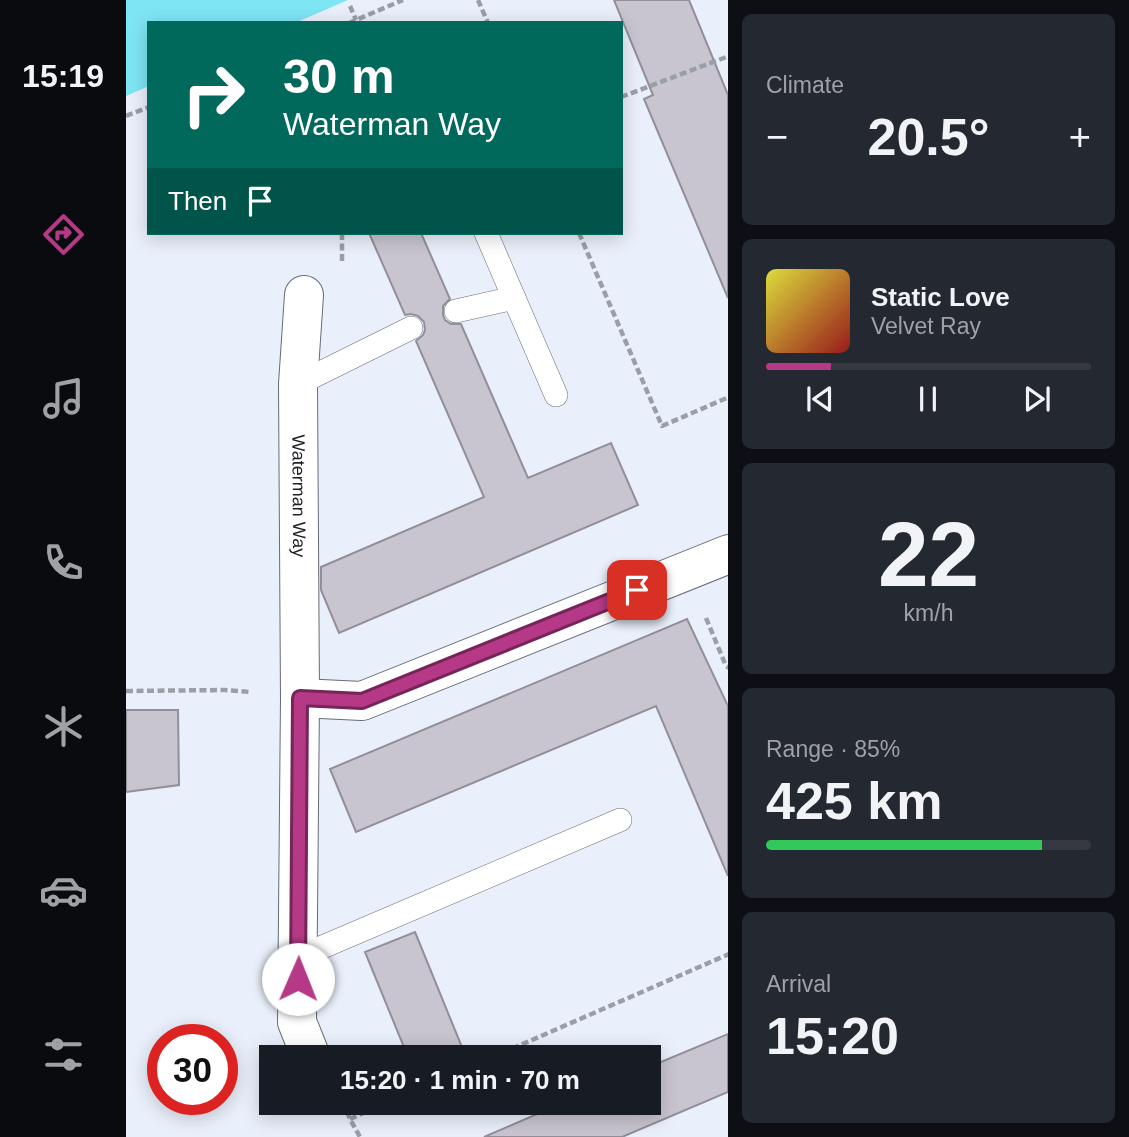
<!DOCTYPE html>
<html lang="en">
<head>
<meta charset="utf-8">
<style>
	body { margin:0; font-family:Helvetica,sans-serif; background:#242831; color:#f1f3f6; height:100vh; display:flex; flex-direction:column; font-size:26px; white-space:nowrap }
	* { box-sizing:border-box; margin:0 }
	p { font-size:23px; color:#9ea1a6 }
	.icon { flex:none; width:38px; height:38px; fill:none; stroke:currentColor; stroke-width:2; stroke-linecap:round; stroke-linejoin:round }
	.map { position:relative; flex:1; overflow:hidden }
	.side { display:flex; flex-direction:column; gap:14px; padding:14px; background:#0d0f14; width:401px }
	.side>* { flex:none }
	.hud { position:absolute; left:21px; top:21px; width:476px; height:214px; border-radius:0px; box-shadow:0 4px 18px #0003; background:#00695c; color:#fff; overflow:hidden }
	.speed { position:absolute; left:21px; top:1024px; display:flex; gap:14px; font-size:35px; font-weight:700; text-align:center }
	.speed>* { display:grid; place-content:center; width:91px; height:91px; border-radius:50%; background:#171b24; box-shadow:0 4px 18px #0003; line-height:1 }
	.speed .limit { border:10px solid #d22; background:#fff; color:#111 }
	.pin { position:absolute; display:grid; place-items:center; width:60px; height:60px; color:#fff; margin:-30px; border-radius:14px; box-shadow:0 4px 10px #0006 }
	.me { position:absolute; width:77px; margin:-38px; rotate:1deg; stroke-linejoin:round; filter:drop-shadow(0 0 5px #0008) }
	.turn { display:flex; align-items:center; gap:24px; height:147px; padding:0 21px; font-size:32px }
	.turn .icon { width:91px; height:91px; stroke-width:2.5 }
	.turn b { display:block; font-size:49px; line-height:60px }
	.then { display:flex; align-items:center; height:66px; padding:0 21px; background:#0003; gap:14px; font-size:26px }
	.big { font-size:52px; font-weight:700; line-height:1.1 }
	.side .card { flex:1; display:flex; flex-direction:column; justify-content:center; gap:10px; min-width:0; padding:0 24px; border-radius:10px; background:#242831 }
	.side .dial { align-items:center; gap:0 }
	.dial b { font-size:91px; line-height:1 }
	.song { display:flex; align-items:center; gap:21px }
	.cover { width:84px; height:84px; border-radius:10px; background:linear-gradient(135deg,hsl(60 70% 55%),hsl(0 70% 35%)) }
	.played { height:7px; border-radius:4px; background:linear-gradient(90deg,#b63987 20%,#363941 20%) }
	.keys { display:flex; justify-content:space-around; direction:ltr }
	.heat { display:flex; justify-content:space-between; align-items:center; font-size:38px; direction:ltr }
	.charge { height:10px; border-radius:5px; background:linear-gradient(90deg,#34c759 85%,#363941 0) }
	.trip { position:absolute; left:133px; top:1045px; width:402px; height:70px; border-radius:0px; background:#171b24; box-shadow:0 4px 18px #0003; font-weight:700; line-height:70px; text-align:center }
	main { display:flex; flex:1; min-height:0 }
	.menu { display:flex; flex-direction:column; width:126px; justify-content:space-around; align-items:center; background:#090b0e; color:#9ea1a6 }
	.menu .icon { width:49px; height:49px }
	.menu .active { color:#b63987 }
	.menu b { font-size:32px; color:#f1f3f6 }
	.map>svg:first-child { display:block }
</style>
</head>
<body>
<main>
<nav class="menu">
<b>15:19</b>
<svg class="icon active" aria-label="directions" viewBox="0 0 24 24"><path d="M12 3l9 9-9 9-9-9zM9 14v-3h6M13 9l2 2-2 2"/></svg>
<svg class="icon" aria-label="music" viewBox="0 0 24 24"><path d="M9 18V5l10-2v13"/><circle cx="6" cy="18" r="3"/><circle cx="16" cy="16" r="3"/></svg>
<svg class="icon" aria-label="phone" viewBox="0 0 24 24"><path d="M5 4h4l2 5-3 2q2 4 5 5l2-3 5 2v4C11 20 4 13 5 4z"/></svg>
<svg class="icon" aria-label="climate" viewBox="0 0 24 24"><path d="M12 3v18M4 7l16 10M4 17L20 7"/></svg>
<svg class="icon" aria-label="car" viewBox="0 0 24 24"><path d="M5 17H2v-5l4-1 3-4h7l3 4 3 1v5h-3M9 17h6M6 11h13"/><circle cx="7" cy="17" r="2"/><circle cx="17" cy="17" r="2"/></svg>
<svg class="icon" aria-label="filters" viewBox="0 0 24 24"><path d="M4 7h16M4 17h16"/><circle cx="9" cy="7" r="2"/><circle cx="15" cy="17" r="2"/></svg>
</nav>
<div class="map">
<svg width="603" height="1137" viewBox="0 0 603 1137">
	<rect width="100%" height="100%" fill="#eaf0fb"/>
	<!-- water -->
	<polygon fill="#7ee5f4" points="0,0 222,0 169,23 23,23 23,86 0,96"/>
	<!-- building -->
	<g fill="#c9c5d0" stroke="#938f9a" stroke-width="2">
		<polygon points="488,0 563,0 602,95 602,298 518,99 527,95"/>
		<polygon points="243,233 295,233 324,299 317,306 317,315 319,320 325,324 335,324 402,478 485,443 512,505 213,633 195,590 195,567 358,497 290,341 297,335 299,330 298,322 292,316 285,314 279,315"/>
		<polygon points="561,619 602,706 602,876 530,706 230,832 204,769"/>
		<polygon points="0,710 52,710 53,785 0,792"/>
		<polygon points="289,932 340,1057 282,1057 239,952"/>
		<polygon points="602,1034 602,1092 496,1137 358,1137 439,1102 523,1102 523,1067"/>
	</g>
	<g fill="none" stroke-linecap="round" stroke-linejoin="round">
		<defs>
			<g id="lane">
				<polyline points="388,298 430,395"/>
				<polyline points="330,311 388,298 360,233"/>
				<polyline points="172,384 285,328"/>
				<polyline points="173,957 494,820"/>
			</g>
			<g id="street">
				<path id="s1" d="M178 295 172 384 174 698 171 1022 185 1057"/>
				<polyline points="174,698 236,701 603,554"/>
			</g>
		</defs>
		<!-- lane casing -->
		<use href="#lane" stroke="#666c75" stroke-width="24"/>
		<!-- street casing -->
		<use href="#street" stroke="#666c75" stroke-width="40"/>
		<!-- path -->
		<g stroke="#9a9ea7" stroke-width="4.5" stroke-dasharray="7 3.5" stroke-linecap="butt">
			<polyline points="352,0 362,23"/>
			<polyline points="224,6 230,20"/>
			<polyline points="223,23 277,0"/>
			<polyline points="495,97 603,56"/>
			<polyline points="0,116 23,107"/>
			<polyline points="216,233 216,263"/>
			<polyline points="453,233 536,426 603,397"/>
			<polyline points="580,618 600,666 603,668"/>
			<polyline points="0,691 99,690 124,692"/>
			<polyline points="367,1057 603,954"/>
			<polyline points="217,1102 224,1119 234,1137"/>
			<polyline points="224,1119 262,1102"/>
		</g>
		<!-- lane -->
		<use href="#lane" stroke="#fff" stroke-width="23"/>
		<!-- street -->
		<use href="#street" stroke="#fff" stroke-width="38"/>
	</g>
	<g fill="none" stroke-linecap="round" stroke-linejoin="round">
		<defs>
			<polyline id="route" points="172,979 174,698 236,701 511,590"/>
		</defs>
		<!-- route casing -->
		<use href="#route" stroke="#762558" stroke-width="18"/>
		<!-- route -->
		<use href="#route" stroke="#b63987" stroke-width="12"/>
	</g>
	<g text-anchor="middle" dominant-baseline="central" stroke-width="7" stroke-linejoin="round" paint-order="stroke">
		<!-- street labels -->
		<g font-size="18" fill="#1d1f23" stroke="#fdfdfd">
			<text stroke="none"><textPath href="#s1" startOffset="201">Waterman Way</textPath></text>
		</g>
	</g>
</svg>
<div class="speed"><div class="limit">30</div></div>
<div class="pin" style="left:511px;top:590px;background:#d93025"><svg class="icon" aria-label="arrive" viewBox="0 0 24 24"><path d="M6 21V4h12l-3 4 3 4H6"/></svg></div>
<svg class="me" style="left:172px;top:979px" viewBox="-20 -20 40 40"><circle r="19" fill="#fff"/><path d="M0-13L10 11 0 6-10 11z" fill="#b63987"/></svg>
<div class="trip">15:20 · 1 min · 70 m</div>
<div class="hud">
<div class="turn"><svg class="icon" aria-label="right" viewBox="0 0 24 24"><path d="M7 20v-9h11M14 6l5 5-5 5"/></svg><div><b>30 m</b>Waterman Way</div></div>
<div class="then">Then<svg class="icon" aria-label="arrive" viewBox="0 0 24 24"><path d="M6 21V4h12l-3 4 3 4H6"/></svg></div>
</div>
</div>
<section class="side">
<div class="card"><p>Climate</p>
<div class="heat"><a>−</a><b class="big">20.5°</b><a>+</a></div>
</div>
<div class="card">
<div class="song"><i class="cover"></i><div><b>Static Love</b><p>Velvet Ray</p></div></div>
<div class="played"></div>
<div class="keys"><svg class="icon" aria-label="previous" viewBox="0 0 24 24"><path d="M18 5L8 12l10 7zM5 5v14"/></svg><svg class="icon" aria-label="pause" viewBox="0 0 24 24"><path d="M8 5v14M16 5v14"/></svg><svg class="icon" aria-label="next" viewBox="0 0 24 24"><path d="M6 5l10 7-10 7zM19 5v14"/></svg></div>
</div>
<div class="card dial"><b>22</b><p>km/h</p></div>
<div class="card"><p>Range · 85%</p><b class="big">425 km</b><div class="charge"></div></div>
<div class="card"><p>Arrival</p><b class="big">15:20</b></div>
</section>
</main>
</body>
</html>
